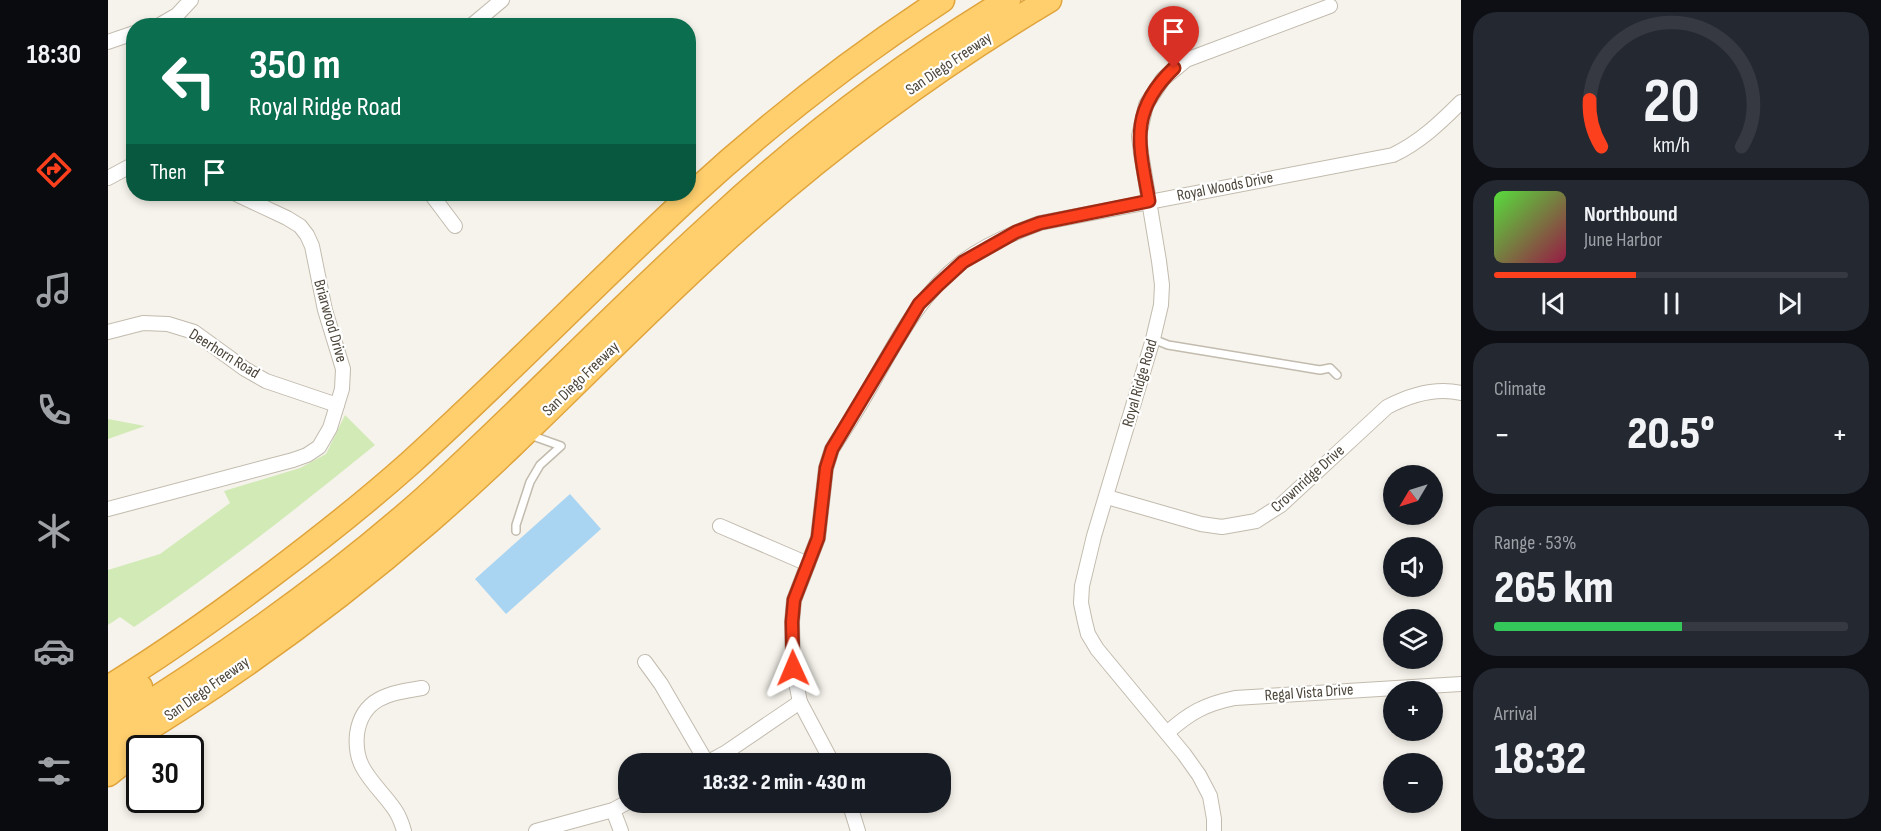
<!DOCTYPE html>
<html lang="en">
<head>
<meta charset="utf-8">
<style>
	body { margin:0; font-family:"Sofia Sans Condensed",sans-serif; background:#242831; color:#f1f3f6; height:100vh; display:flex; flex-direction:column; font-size:22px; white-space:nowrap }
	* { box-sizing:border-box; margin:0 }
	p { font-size:20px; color:#9ea1a6 }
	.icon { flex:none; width:33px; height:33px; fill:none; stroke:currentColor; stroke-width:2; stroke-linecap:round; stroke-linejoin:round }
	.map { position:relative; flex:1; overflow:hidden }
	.panel { display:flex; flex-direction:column; gap:12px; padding:12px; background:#0d0f14; width:420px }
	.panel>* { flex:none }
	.guide { position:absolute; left:18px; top:18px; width:570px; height:183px; border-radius:24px; box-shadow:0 3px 9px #0003; background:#0b6e4f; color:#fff; overflow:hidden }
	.needle { width:39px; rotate:232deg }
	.buttons { position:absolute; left:1275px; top:465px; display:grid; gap:12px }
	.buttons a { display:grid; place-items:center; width:60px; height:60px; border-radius:50%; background:#171b24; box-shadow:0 3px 9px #0003; font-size:30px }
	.speed { position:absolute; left:18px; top:735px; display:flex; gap:12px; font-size:30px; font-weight:700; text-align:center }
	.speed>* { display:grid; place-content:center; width:78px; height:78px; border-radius:50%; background:#171b24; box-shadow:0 3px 9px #0003; line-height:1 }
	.speed .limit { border:3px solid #111; border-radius:9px; background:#fff; color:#111 }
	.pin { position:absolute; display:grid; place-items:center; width:51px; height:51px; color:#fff; margin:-62px -26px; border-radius:50% 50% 50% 0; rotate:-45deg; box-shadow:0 0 6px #0007 }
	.pin .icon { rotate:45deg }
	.me { position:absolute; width:66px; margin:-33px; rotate:359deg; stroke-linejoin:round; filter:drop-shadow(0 0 4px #0008) }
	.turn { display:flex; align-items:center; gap:21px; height:126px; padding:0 24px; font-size:27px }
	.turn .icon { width:78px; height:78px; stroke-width:2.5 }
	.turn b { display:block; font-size:42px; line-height:51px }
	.then { display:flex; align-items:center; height:57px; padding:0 24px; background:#0003; gap:12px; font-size:22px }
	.big { font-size:45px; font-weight:800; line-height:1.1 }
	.panel .card { flex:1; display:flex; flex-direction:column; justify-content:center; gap:9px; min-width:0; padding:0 21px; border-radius:24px; background:#242831 }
	.panel .dial { align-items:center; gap:0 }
	.dial svg { height:156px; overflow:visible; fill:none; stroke:#363941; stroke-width:7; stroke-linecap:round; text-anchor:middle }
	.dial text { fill:#f1f3f6; stroke:none }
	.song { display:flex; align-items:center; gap:18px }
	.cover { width:72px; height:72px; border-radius:9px; background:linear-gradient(135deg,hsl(110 70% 55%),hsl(340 70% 35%)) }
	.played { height:6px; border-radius:3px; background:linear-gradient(90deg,#fc3f1d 40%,#363941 40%) }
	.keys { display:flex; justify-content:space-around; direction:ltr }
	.heat { display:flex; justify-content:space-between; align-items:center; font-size:33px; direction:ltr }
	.charge { height:9px; border-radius:4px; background:linear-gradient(90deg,#34c759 53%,#363941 0) }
	.trip { position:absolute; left:510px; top:753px; width:333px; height:60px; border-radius:24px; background:#171b24; box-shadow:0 3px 9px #0003; font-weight:800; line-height:60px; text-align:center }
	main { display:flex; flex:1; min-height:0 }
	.tabs { display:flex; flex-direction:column; width:108px; justify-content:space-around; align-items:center; background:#090b0e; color:#9ea1a6 }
	.tabs .icon { width:42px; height:42px }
	.tabs .current { color:#fc3f1d }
	.tabs b { font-size:27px; color:#f1f3f6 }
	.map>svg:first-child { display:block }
</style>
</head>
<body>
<main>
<nav class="tabs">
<b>18:30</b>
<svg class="icon current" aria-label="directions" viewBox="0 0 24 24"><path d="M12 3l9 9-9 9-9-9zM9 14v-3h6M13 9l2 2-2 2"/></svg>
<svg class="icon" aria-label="music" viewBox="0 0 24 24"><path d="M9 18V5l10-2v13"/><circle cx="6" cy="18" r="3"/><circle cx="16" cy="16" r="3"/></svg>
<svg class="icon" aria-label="phone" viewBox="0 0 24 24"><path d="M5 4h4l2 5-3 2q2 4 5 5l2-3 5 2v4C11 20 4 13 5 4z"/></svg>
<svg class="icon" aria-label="climate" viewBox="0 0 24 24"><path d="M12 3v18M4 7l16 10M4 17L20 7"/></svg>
<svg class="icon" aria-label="car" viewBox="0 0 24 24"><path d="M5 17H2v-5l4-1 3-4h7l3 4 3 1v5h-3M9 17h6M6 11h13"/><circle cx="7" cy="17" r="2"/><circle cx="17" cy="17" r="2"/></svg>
<svg class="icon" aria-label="filters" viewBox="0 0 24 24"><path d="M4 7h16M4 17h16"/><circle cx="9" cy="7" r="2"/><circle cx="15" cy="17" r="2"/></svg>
</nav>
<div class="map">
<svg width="1353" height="831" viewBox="0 0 1353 831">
	<rect width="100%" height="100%" fill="#f6f3ec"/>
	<!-- green -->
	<g fill="#d2eab5">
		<path d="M237 415 267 445C188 509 110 571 26 627L12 617 0 625V570L52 554 122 503 116 491 192 468 218 454Z"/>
		<polygon points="0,419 37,426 0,439"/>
	</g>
	<!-- water -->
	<polygon fill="#a9d4f2" points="462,494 493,529 398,614 367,579"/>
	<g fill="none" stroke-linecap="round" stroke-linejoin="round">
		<defs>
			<g id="service">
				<polyline points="1045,339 1060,345 1212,370 1222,368 1229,375"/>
				<polyline points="408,531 408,525 422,482 432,465 453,446 422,435"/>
			</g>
			<g id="minor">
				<polyline points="50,26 69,15 83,0"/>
				<polyline points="363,26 394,0"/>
				<polyline points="0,42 26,33"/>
				<polyline points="0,178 26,164"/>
				<polyline points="323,194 347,226"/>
				<polyline points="0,332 35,323 60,324 86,332 137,369 158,381 229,405"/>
				<path d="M999 497 1093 524 1114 527 1148 521 1173 505 1279 407C1302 395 1327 387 1353 393"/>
				<polyline points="0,509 185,460 199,455 211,447 222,428 234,389 235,369 217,310 204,246 199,235 192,226 179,218 128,194"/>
				<polyline points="612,526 700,564"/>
				<polyline points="537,662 553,684 599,763"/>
				<path d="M1059 733C1081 713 1097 704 1127 698L1353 684"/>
				<polyline points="597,764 617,753 692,702"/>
				<path d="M725 764 692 702 685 668 684 622 686 600 710 538 718 468 724 449C736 430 749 411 760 391 787 344 810 296 854 262 877 245 905 233 932 223L1285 155C1312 142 1332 123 1353 102"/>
				<polyline points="741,802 750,831"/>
				<polyline points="505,810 513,831"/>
				<path d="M296 831C294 824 291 816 287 810 277 795 262 782 254 766 249 756 248 744 249 734 254 697 283 693 314 688"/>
				<polyline points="428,831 505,810 520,802"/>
				<polyline points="1106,831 1106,819 1102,796 1091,775 1076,754 989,649 980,634 977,622 973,603 974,586 986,536 1045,339 1053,305 1054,285 1051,261 1033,153 1031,136 1038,105 1055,79 1078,60 1222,6"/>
			</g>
			<g id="motorway">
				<path d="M0 688C56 654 109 616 161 577 209 541 256 504 301 464 397 377 486 285 581 197 659 125 745 58 834 0"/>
				<polyline points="0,707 32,687"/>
				<path d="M0 729C110 661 219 585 316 499 414 410 505 314 603 225 694 140 794 64 900 0"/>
				<path d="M0 753C112 686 221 608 320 522 425 431 520 327 624 234 722 146 827 68 941 0"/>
				<polyline points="0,774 31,749"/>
			</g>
		</defs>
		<!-- service casing -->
		<use href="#service" stroke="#c2bbae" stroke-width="10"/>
		<!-- minor casing -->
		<use href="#minor" stroke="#c2bbae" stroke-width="16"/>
		<!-- motorway casing -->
		<use href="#motorway" stroke="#e0a43c" stroke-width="27"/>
		<!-- service -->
		<use href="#service" stroke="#fff" stroke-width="7"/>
		<!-- minor -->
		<use href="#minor" stroke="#fff" stroke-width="14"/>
		<!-- motorway -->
		<use href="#motorway" stroke="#ffcf6e" stroke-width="24"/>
	</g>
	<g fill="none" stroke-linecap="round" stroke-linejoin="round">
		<defs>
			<path id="route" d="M685 668 684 622 686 600 710 538 718 468 724 449 811 304 830 285 855 262 908 232 932 223 1041 201C1031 144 1020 112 1066 68"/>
		</defs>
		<!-- route casing -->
		<use href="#route" stroke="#a42913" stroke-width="15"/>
		<!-- route -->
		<use href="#route" stroke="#fc3f1d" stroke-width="10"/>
	</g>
	<g text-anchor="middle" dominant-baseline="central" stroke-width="4.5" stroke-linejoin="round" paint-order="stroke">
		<!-- street labels -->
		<g font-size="16" fill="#4b4439" stroke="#fff">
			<text transform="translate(841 64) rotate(-34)">San Diego Freeway</text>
			<text transform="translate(1117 187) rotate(-11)">Royal Woods Drive</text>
			<text transform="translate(222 321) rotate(74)">Briarwood Drive</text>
			<text transform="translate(116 354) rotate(32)">Deerhorn Road</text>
			<text transform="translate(473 379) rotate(-44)">San Diego Freeway</text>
			<text transform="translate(1032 383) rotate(-74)">Royal Ridge Road</text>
			<text transform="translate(1200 479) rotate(-42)">Crownridge Drive</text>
			<text transform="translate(99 689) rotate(-35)">San Diego Freeway</text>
			<text transform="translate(1201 693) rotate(-4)">Regal Vista Drive</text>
		</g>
	</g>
</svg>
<div class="buttons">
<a><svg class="needle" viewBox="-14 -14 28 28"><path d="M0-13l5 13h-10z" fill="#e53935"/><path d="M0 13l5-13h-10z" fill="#9ea1a6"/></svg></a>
<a><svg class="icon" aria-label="sound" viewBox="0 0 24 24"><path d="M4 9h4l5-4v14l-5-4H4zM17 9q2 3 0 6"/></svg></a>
<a><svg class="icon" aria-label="layers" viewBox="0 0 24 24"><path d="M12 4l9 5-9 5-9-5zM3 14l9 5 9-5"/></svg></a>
<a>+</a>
<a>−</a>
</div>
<div class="speed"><div class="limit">30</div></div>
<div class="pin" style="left:1066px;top:68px;background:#d93025"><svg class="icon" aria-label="arrive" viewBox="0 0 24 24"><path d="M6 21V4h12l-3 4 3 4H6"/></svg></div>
<svg class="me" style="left:685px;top:668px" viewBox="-20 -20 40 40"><path d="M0-17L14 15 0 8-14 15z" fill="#fc3f1d" stroke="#fff" stroke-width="4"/></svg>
<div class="trip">18:32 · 2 min · 430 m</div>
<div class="guide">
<div class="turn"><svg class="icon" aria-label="left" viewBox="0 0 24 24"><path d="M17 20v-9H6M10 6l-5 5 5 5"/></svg><div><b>350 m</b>Royal Ridge Road</div></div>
<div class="then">Then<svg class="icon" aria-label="arrive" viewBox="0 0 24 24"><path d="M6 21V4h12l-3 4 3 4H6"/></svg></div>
</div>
</div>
<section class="panel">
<div class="card dial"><svg viewBox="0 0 100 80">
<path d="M14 69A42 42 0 1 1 86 69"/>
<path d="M14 69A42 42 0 0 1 8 45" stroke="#fc3f1d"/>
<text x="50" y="56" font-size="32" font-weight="700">20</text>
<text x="50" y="72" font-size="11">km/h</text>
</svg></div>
<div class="card">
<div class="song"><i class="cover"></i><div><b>Northbound</b><p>June Harbor</p></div></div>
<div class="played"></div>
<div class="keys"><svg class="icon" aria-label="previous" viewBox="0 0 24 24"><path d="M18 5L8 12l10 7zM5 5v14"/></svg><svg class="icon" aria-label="pause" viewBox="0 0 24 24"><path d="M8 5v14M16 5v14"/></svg><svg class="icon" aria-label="next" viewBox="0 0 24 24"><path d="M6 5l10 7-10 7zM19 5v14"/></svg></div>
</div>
<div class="card"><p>Climate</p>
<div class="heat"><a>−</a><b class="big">20.5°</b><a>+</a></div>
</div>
<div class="card"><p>Range · 53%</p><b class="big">265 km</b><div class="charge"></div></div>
<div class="card"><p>Arrival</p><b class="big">18:32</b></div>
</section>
</main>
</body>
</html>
